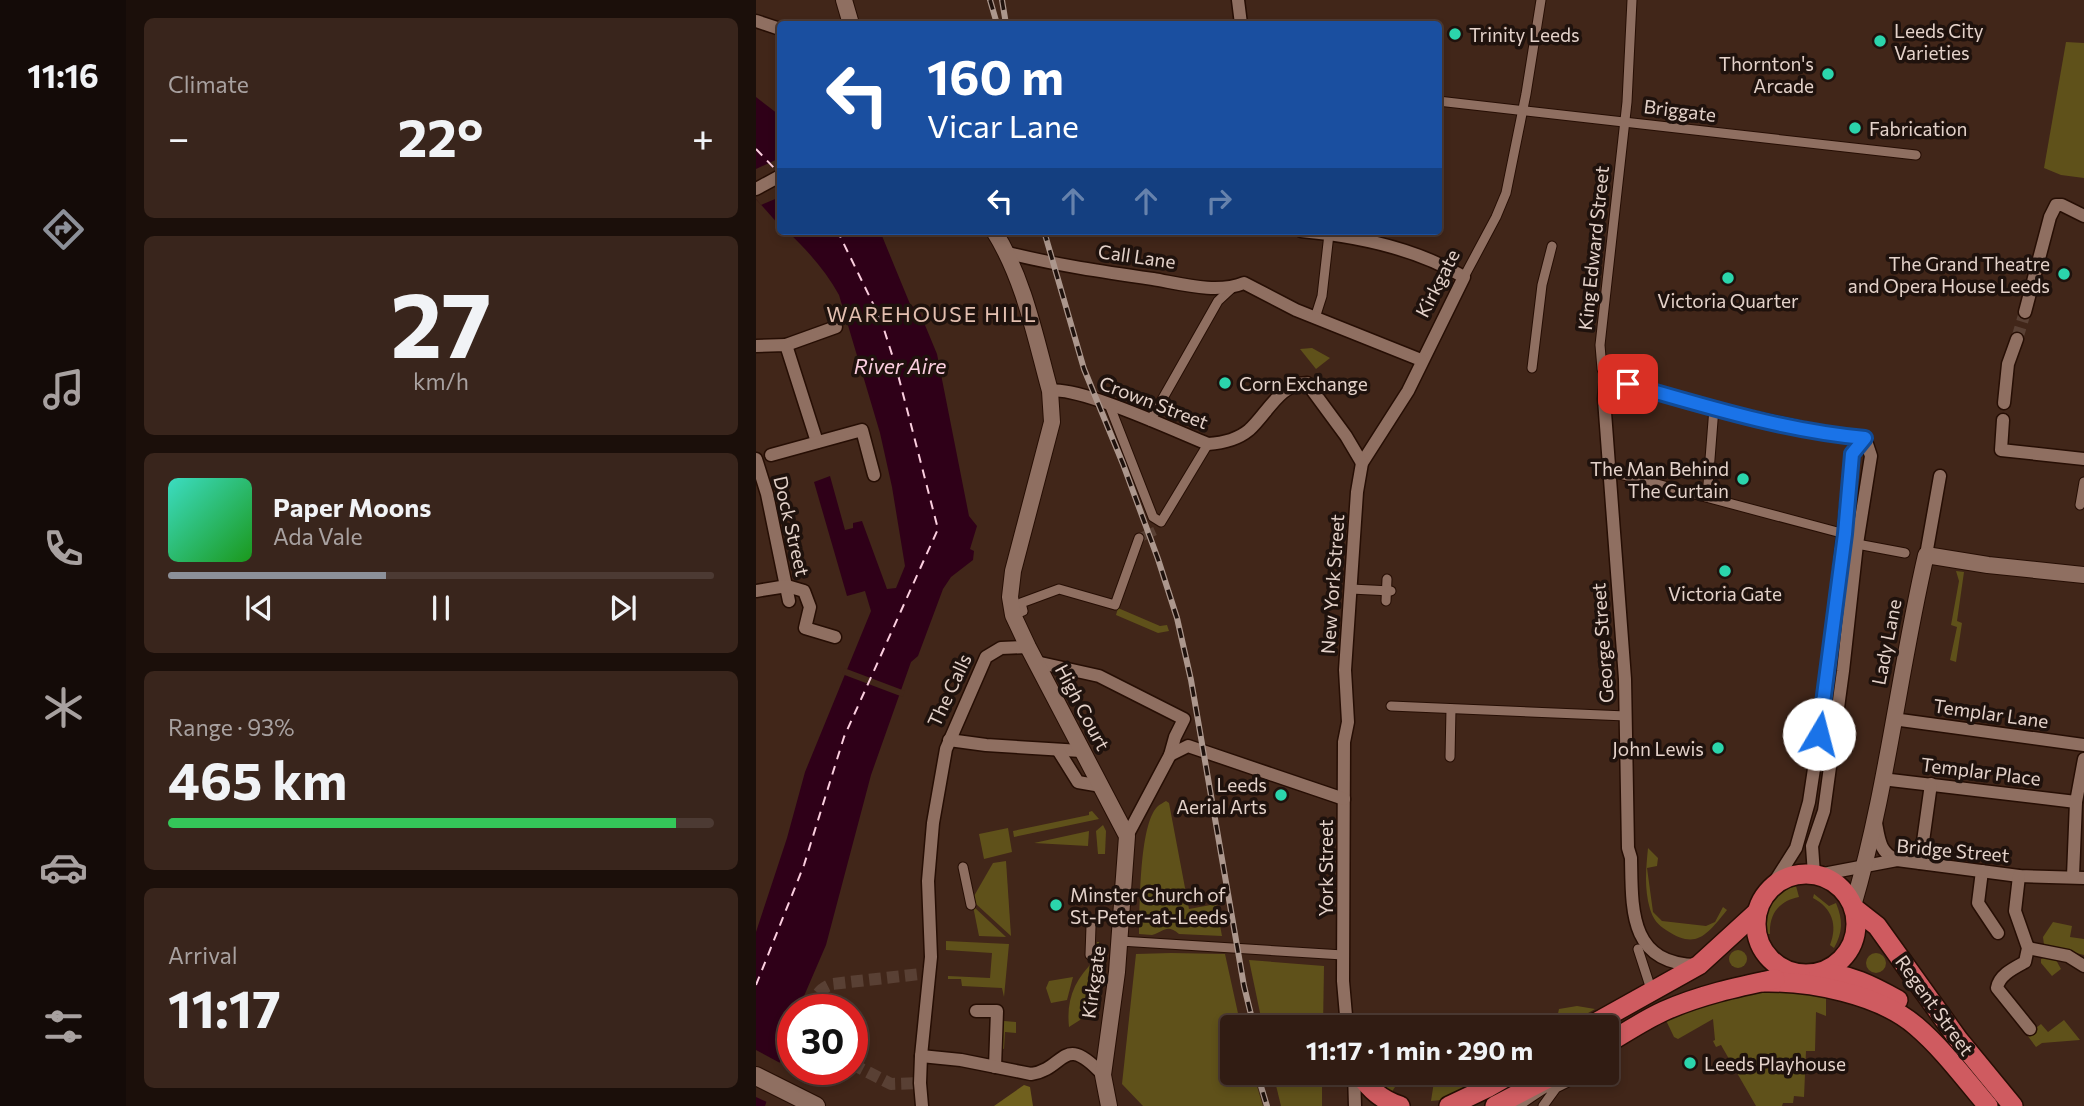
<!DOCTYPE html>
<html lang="en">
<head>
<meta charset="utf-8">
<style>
	body { margin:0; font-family:Commissioner,sans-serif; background:#39251c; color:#f1f3f6; height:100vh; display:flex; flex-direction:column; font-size:26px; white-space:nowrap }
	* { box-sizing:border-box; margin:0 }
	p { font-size:23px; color:#a8a1a0 }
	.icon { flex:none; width:38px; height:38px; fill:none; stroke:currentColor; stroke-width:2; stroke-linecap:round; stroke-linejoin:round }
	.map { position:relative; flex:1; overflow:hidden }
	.side { display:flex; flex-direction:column; gap:18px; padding:18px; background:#1b0f0a; width:630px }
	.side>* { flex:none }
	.top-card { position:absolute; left:21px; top:21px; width:665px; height:214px; border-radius:7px; box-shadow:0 4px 10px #0003,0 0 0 2px #4c3a33; background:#1a4fa0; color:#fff; overflow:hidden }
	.speed { position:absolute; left:21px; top:994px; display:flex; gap:14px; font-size:35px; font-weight:700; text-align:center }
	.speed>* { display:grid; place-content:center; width:91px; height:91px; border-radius:50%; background:#311c13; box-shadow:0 4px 10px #0003,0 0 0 2px #4c3a33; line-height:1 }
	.speed .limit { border:10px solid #d22; background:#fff; color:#111 }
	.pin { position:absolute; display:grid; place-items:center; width:60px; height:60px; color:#fff; margin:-30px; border-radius:14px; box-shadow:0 4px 10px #0006 }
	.me { position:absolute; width:77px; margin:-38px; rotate:8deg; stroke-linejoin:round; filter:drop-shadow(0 0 5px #0008) }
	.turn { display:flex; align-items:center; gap:24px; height:147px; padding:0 35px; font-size:32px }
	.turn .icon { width:91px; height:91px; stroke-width:2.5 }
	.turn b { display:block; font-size:49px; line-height:60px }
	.lanes { display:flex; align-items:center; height:66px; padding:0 35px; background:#0003; justify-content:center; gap:35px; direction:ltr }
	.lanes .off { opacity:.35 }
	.big { font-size:52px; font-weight:700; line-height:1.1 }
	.side .card { flex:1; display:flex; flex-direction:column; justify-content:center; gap:10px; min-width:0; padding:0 24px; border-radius:10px; background:#39251c }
	.side .dial { align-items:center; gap:0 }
	.dial b { font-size:91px; line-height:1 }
	.song { display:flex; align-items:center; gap:21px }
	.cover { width:84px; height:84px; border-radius:10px; background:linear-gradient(135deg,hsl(170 70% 55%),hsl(120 70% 35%)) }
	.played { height:7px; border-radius:4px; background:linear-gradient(90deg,#8c9099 40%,#4c3a33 40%) }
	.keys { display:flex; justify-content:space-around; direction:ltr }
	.heat { display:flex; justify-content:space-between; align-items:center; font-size:38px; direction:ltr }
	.charge { height:10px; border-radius:5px; background:linear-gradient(90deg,#34c759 93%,#4c3a33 0) }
	.trip { position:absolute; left:464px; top:1015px; width:399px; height:70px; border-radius:7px; background:#311c13; box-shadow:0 4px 10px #0003,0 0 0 2px #4c3a33; font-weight:700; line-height:70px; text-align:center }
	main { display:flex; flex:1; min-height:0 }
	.dock { display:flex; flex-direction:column; width:126px; justify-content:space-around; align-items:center; background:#140b08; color:#a8a1a0 }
	.dock .icon { width:49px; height:49px }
	.dock .selected { color:#8c9099 }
	.dock b { font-size:32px; color:#f1f3f6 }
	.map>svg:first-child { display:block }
</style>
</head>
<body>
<main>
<nav class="dock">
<b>11:16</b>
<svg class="icon selected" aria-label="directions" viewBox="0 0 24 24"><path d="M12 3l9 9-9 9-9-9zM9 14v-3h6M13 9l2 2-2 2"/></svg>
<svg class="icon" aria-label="music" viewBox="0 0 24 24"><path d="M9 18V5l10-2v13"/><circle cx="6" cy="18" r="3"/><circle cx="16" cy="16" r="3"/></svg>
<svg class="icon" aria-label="phone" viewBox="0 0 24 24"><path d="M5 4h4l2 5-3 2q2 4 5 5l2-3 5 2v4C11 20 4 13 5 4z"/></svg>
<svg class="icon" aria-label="climate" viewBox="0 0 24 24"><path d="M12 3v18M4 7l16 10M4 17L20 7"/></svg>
<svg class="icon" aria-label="car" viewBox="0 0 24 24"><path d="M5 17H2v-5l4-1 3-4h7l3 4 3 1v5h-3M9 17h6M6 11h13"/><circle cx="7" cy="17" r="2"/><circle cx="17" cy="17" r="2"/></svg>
<svg class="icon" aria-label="filters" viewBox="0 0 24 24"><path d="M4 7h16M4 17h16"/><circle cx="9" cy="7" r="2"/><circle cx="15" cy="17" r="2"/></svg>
</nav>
<section class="side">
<div class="card"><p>Climate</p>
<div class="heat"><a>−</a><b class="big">22°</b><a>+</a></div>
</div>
<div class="card dial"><b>27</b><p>km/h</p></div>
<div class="card">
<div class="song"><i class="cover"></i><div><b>Paper Moons</b><p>Ada Vale</p></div></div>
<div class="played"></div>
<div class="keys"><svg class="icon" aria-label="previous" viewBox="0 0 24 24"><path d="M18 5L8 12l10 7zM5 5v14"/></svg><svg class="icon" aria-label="pause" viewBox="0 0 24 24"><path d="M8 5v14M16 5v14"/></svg><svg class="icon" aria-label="next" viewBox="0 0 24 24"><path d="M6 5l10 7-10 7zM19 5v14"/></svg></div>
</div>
<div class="card"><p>Range · 93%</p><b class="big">465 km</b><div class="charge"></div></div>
<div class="card"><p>Arrival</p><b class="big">11:17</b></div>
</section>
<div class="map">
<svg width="1328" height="1106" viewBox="0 0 1328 1106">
	<rect width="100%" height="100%" fill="#412619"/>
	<!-- green -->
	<g fill="#5f511a">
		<polygon points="1310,42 1328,43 1328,178 1305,175 1288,168"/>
		<polygon points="556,348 574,358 560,369 544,349"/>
		<polygon points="1200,571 1208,572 1201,621 1206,623 1200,662 1194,660 1201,627 1195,625 1203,581"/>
		<polygon points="362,608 404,626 411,625 413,631 402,633 360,615"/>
		<path d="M410 801 413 803 433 909 460 904 466 936 423 934C411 923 407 932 396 935 392 935 387 934 383 934 384 907 383 826 401 807 404 804 407 803 410 801Z"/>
		<polygon points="336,811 343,819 258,837 257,831 333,815 333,812"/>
		<polygon points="347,825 350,831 349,854 342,854 340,831"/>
		<polygon points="252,828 256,852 228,859 223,834"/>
		<polygon points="333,831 332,846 278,843"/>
		<path d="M892 848 902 858 901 866 891 868 897 912 906 921 950 926 959 922 967 907 971 910C950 936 940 950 910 930 902 925 897 919 894 909 888 889 890 868 892 848Z"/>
		<polygon points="250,861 255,936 220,904 218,896 237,863"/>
		<path d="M1040 886 1043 897C1023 901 1013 914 1014 934H1009C1006 910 1017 892 1040 886Z"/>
		<path d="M1058 894 1073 906 1080 903C1087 920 1087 932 1078 948L1074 945C1082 925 1076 908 1057 898Z"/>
		<polygon points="217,906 250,937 223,936"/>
		<polygon points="1297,922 1316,926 1314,937 1328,939 1328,955 1288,945 1287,937"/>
		<polygon points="190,941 253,944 248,997 246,988 206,986 205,979 192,979 192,976 234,978 236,953 190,950"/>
		<path d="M341 942H343L339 984 336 986V991L338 993 324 1020 313 1027C310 999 319 979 339 960Z"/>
		<circle cx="982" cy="959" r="9"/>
		<circle cx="1120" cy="963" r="10"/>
		<polygon points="415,953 469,954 485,1027 476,1027 476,1073 497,1073 507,1106 387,1106 366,1084 380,954"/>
		<polygon points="1289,957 1299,958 1305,969 1296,976 1285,963 1285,959"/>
		<polygon points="493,960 568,966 567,1027 507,1027"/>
		<polygon points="317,977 311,1000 295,1003 290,988 293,981"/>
		<polygon points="973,988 1070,989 1070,1016 1060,1012 1059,1051 1050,1051 1048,1097 1038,1096 1037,1103 1027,1103 1026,1106 1000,1106 965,1045 960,1047 957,1041 959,1040 957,1019 922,1039 918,1037 906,1012"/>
		<polygon points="821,1006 839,1009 808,1027 799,1027 803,1009"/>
		<polygon points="646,1016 656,1017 663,1027 636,1027 639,1020"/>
		<polygon points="1308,1020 1324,1040 1286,1043 1280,1047 1271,1035 1285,1024 1292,1032"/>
		<polygon points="248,1021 260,1022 260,1033 249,1032 248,1049 244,1048 246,1023"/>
		<polygon points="517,1073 566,1073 566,1106 525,1106"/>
		<polygon points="614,1073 634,1073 643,1081 635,1093"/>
		<polygon points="679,1075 730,1075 686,1100 675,1101"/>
	</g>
	<!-- forest -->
	<polygon fill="#70601e" points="268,1085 274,1087 277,1106 238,1106"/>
	<!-- water -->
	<g fill="#2f0018">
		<polygon points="0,97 22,114 24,122 24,226 0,199"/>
		<path d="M31 231H124L154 304 164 313 181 354 213 516 221 526 214 549 218 551 217 560 195 577 187 589 162 656 155 662 115 775 70 945 42 1010H37V1023L9 1106H0V932L31 838 49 772 115 611 109 591 91 596 58 482 74 476 89 530 97 528V523L106 521 131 589 140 588 149 566 136 487 124 433 83 295C70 271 51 250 31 231Z"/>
	</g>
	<!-- pier -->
	<g fill="#412619">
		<polygon points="24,158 24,197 5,205 0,199 0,169"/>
		<polygon points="88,668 149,691 147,697 86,674"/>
		<polygon points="0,1050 26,1064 13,1103 0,1097"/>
	</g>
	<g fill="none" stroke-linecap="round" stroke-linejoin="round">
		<!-- ferry -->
		<g stroke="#fbcedf" stroke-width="2" stroke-dasharray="9 7" stroke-linecap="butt">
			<polyline points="0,149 21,171"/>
			<polyline points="0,985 48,865 88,737 182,529 140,367 125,320 84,236 79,231"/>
		</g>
		<!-- pedestrian-tunnel -->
		<polyline stroke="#594034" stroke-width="9" stroke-dasharray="9 4.5" stroke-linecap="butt" points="383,538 399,531"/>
		<!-- minor-tunnel -->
		<g stroke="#594034" stroke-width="12" stroke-dasharray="12 6" stroke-linecap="butt">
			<polyline points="1261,339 1269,312"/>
			<path d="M56 1010C59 996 63 989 76 984L173 973"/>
			<polyline points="96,1064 135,1084 164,1083"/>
		</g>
		<defs>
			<g id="pedestrian">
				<polyline points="682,101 1160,155"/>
				<polyline points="708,277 740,217 750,193 770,94 785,0"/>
				<polyline points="559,318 566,296 573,234"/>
				<polyline points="776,368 786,285 796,246"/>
				<polyline points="850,378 846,369 844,345 871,102 876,0"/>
				<polyline points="353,404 397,517 405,522 452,444"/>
				<polyline points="394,421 462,301 476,288"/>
				<polyline points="852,471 1089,534"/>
				<polyline points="951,497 958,408"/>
				<polyline points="1324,505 1328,482"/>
				<polyline points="1101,544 1149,553"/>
				<polyline points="595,589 635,591"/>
				<polyline points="630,601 631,579"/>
				<polyline points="257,615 267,611 265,603 303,589 359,605 383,538"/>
				<polyline points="635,706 870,716"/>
				<polyline points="694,757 695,709"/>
				<polyline points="207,867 215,905"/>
				<polyline points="364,941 587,955"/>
				<polyline points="882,949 894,986"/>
				<polyline points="334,955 335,926"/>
				<path d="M762 1106C775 1099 799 1077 812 1082L800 1088 787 1106"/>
			</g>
			<g id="minor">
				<polyline points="482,0 485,24"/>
				<polyline points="0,21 24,29"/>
				<polyline points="0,189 24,176"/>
				<path d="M545 231C602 236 659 248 708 277L652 391 606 463 601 492 589 670 592 722 588 742 587 981 591 1027"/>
				<path d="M252 253C300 265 348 272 397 279 426 284 461 294 488 283L540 310 665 360"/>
				<polyline points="1269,312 1294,217 1300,205 1306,205 1328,216"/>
				<polyline points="30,345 80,327"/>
				<polyline points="0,346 30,345 61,442"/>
				<path d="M294 391C321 385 422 432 452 444 467 443 481 440 493 430 511 414 524 383 551 383L590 436 606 463"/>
				<polyline points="1248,403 1252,364 1261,339"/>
				<polyline points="1247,420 1245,450 1328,459"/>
				<polyline points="15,455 106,430 118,475"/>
				<polyline points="0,459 11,494 33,601"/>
				<polyline points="1170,555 1184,476"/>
				<polyline points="0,591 31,586 48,591 54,607 49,628 79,637"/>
				<polyline points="280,662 343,676 428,719 419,737 414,755 371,836"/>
				<polyline points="1137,719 1328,745"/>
				<polyline points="193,740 230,745 325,751"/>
				<polyline points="302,750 322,782 345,786"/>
				<polyline points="414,755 432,746 588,799"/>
				<polyline points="1126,779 1320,802"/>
				<path d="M1120 823C1123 840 1124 853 1141 860"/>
				<polyline points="1164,863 1175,784"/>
				<polyline points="1226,871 1222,903 1242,933"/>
				<polyline points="1058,874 1056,846 1068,811 1087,671 1101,544 1115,456 1109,438"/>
				<polyline points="1062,875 1141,860 1263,876 1328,878"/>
				<path d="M1263 876 1259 911 1272 948 1269 962C1258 968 1243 975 1241 988L1274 1029"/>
				<polyline points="1317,876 1320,802 1328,759"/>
				<polyline points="1016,886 1040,848 1053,802 1070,689 1096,454 1109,438"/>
				<polyline points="1272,948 1312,956 1328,966"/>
				<path d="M941 965C873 964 876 910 875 858L872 848 869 679 848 399 850 378 972 412 1085 436 1109 438"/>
				<polyline points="220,1011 241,1011 239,1067"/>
				<path d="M165 1056 205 1060 275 1074C310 1069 306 1031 347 1075"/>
				<polyline points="598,1073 599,1106"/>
				<polyline points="166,1106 164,1083 165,1056 175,957 172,881 177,823 190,749 230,657 245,648 272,647"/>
			</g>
			<g id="tertiary">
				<polyline points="88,0 95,24"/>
				<path d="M238 231C268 279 279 336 294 391L296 422 257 571 254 597 257 615 272 647 371 836 361 972 347 1075 353 1106"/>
				<path d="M1097 906C1131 791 1143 671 1170 555L1232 565 1328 575"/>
			</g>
			<polyline id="secondary" points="0,1076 60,1106"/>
			<g id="trunk">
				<circle cx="1050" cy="924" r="50"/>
				<polyline points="1098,908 1121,926 1202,1039 1257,1106"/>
				<path d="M1063 973C1092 973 1117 986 1142 1000"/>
				<path d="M1007 982C1054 981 1123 994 1160 1026 1187 1049 1209 1079 1232 1106"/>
				<polyline points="832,1027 943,965 1001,912"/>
				<path d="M850 1044C869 1033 888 1020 908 1011 944 995 981 987 1019 979"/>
				<path d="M602 1073C615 1090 624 1099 644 1106"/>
				<polyline points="693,1106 731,1088 757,1073"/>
				<polyline points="739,1106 802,1073"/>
			</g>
		</defs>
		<!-- pedestrian casing -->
		<use href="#pedestrian" stroke="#260e04" stroke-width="11"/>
		<!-- minor casing -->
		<use href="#minor" stroke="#260e04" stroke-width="15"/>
		<!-- tertiary casing -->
		<use href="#tertiary" stroke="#260e04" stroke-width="18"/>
		<!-- secondary casing -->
		<use href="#secondary" stroke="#260e04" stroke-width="20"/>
		<!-- trunk casing -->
		<use href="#trunk" stroke="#260e04" stroke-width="22"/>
		<!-- pedestrian -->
		<use href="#pedestrian" stroke="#8f6f61" stroke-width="9"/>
		<!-- minor -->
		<use href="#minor" stroke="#8f6f61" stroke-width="12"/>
		<!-- tertiary -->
		<use href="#tertiary" stroke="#8f6f61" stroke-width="16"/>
		<!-- secondary -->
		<use href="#secondary" stroke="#8f6f61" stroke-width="18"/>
		<!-- trunk -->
		<use href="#trunk" stroke="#cf5b60" stroke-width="19"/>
		<defs>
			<g id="rail">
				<polyline points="234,0 241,24"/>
				<polyline points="246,0 250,24"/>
				<polyline points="288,231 328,369 367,464 402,559 421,618 435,680 488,986 498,1027"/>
				<polyline points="501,1073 511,1106"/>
			</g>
		</defs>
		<!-- rail casing -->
		<use href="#rail" stroke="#ac978d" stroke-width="6"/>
		<!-- rail -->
		<use href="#rail" stroke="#1f120d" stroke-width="3.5" stroke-dasharray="10" stroke-linecap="butt"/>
	</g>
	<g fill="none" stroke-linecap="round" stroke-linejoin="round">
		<defs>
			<path id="route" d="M872 384C949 406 1029 431 1109 438L1096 454 1089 534 1063 734"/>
		</defs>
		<!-- route casing -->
		<use href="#route" stroke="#114b97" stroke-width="18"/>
		<!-- route -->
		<use href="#route" stroke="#1a73e8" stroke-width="12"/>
	</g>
	<!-- markers -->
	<g fill="#2bd5ac" stroke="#1f120d" stroke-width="2.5">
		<circle cx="699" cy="34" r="7"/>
		<circle cx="1124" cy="41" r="7"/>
		<circle cx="1072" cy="74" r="7"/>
		<circle cx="1099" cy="128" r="7"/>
		<circle cx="1308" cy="274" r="7"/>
		<circle cx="972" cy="278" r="7"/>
		<circle cx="469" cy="383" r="7"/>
		<circle cx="987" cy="479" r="7"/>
		<circle cx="969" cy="571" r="7"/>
		<circle cx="962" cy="748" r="7"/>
		<circle cx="525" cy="795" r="7"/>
		<circle cx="300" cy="905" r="7"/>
		<circle cx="934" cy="1063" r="7"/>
	</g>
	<g text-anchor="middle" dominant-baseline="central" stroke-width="7" stroke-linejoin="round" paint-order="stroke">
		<!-- poi labels -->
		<g font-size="19" fill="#e4d2ca" stroke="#1f120d" text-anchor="start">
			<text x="1138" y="30">Leeds City<tspan x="1138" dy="22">Varieties</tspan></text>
			<text x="713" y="34">Trinity Leeds</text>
			<text x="1058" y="63" text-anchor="end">Thornton's<tspan x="1058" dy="22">Arcade</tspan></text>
			<text x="1113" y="128">Fabrication</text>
			<text x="1294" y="263" text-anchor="end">The Grand Theatre<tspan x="1294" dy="22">and Opera House Leeds</tspan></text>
			<text x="972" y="300" text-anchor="middle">Victoria Quarter</text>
			<text x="483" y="383">Corn Exchange</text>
			<text x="973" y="468" text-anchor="end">The Man Behind<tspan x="973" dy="22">The Curtain</tspan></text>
			<text x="969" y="593" text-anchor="middle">Victoria Gate</text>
			<text x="948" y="748" text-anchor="end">John Lewis</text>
			<text x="511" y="784" text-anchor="end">Leeds<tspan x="511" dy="22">Aerial Arts</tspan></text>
			<text x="314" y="894">Minster Church of<tspan x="314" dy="22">St-Peter-at-Leeds</tspan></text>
			<text x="948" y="1063">Leeds Playhouse</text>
		</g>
		<!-- street labels -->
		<g font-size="19" fill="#e4d2ca" stroke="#1f120d">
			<text transform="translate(924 110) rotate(7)">Briggate</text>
			<text transform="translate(837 248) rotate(-84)">King Edward Street</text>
			<text transform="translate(381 256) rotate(8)">Call Lane</text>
			<text transform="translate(681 283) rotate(-63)">Kirkgate</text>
			<text transform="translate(398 402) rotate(21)">Crown Street</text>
			<text transform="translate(36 526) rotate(77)">Dock Street</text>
			<text transform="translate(576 584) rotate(-86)">New York Street</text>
			<text transform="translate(1130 642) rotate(-79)">Lady Lane</text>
			<text transform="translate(846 643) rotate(-94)">George Street</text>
			<text transform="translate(193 690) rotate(-65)">The Calls</text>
			<text transform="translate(327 707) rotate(62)">High Court</text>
			<text transform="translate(1235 713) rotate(8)">Templar Lane</text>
			<text transform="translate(1225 771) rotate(7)">Templar Place</text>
			<text transform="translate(1197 850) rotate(5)">Bridge Street</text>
			<text transform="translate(569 868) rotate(-90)">York Street</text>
			<text transform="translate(337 982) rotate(-82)">Kirkgate</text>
			<text transform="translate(1179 1005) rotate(54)">Regent Street</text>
		</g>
		<!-- neighbourhood labels -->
		<g font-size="21" letter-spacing="2" fill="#e3bfb0" stroke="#1f120d">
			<text x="176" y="313">WAREHOUSE HILL</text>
		</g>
		<!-- water labels -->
		<g font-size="21" font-style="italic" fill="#fbcedf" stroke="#1f120d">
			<text x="144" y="365">River Aire</text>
		</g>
	</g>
</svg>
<div class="speed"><div class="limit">30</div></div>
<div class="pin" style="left:872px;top:384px;background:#d93025"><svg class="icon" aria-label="arrive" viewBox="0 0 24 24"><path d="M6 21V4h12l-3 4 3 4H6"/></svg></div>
<svg class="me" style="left:1063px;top:734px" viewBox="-20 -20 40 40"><circle r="19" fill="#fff"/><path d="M0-13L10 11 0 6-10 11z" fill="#1a73e8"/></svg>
<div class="trip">11:17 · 1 min · 290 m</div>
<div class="top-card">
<div class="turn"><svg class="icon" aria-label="left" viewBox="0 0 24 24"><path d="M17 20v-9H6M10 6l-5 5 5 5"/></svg><div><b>160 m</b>Vicar Lane</div></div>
<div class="lanes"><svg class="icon" aria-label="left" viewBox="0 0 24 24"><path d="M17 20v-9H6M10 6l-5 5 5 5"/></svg><svg class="icon off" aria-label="ahead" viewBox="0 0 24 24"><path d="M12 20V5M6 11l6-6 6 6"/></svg><svg class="icon off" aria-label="ahead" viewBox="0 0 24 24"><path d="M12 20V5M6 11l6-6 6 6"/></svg><svg class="icon off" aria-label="right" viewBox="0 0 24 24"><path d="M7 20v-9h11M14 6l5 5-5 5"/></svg></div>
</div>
</div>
</main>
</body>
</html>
